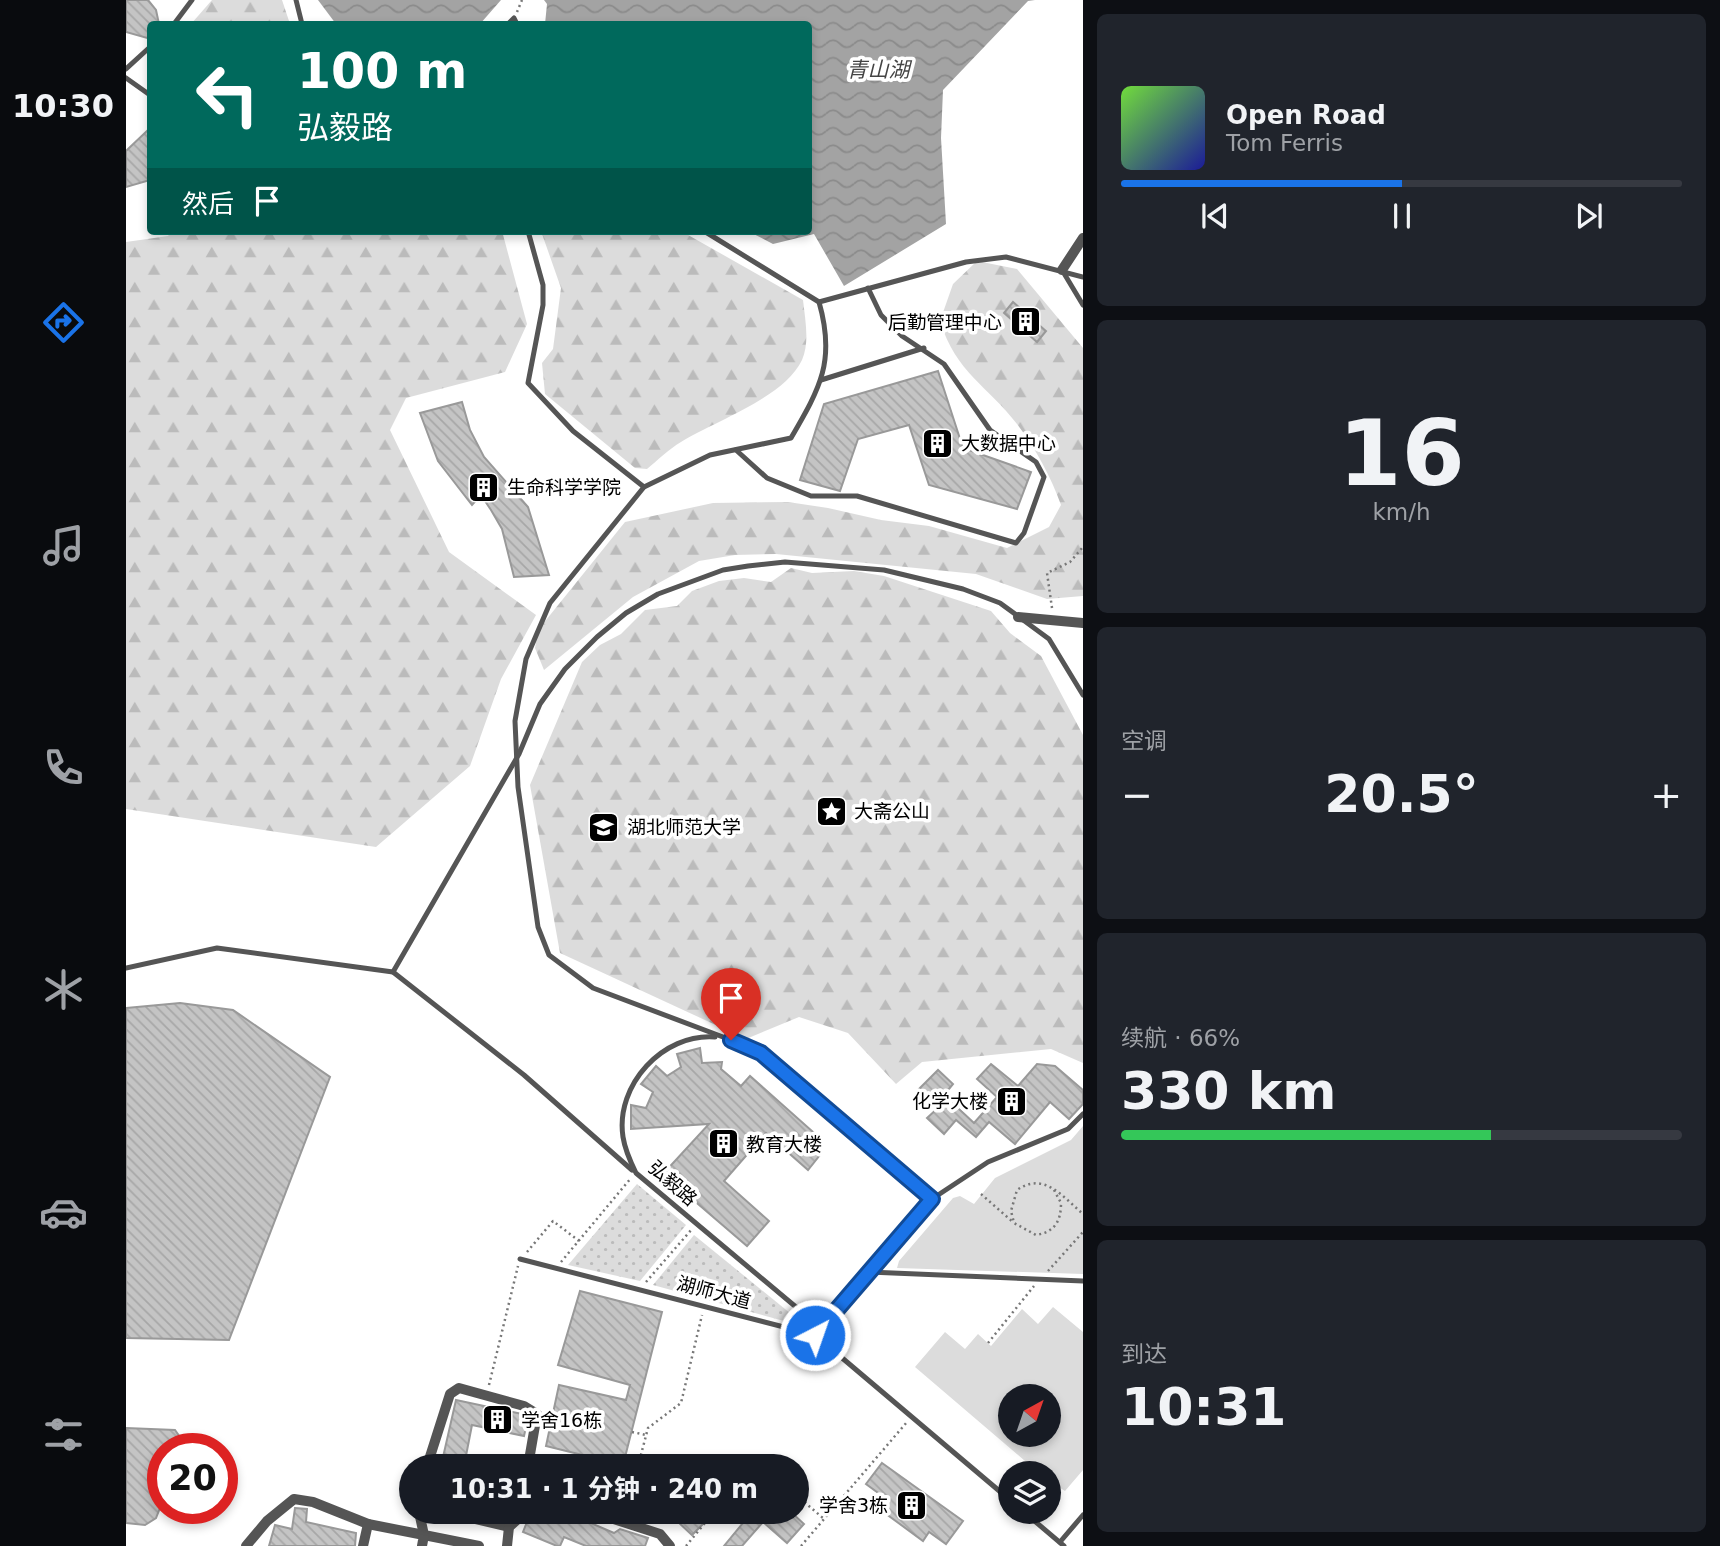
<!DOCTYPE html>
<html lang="zh">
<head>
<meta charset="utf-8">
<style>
	body { margin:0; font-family:"DejaVu Sans","Noto Sans SC",sans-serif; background:#20242c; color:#f1f3f6; height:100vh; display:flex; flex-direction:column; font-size:26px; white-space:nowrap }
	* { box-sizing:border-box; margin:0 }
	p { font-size:23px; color:#9ea1a6 }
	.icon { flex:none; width:38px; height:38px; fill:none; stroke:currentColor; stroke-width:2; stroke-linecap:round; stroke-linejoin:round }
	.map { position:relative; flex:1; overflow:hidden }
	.drawer { display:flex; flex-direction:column; gap:14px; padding:14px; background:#0d0f14; width:637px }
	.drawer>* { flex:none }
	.top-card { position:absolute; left:21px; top:21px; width:665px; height:214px; border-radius:7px; box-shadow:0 4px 10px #0003; background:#00695c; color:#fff; overflow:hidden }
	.needle { width:46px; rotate:40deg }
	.buttons { position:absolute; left:872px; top:1384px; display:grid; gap:14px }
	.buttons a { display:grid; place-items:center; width:63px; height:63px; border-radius:50%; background:#171b24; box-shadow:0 4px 10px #0003; font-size:35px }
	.speed { position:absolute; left:21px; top:1433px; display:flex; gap:14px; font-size:35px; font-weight:700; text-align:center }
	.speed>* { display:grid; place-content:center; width:91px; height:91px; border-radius:50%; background:#171b24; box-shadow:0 4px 10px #0003; line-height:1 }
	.speed .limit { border:10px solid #d22; background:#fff; color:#111 }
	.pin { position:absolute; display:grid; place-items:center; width:60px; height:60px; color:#fff; margin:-72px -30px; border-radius:50% 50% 50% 0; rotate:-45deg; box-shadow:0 0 7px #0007 }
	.pin .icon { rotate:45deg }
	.me { position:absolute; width:77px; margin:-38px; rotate:41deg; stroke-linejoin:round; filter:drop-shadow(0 0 5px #0008) }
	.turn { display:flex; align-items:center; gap:24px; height:147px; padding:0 35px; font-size:32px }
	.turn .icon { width:91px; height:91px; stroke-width:2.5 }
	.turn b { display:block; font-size:49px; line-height:60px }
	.then { display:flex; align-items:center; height:66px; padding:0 35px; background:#0003; gap:14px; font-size:26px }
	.big { font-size:52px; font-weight:700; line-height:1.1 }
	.drawer .card { flex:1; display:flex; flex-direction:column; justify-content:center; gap:10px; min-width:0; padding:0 24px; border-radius:10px; background:#20242c }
	.drawer .dial { align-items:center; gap:0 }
	.dial b { font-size:91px; line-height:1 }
	.song { display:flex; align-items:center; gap:21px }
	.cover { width:84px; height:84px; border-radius:10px; background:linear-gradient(135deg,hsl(100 70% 55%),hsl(240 70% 35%)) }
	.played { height:7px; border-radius:4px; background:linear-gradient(90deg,#1a73e8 50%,#363941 50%) }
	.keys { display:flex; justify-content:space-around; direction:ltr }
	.heat { display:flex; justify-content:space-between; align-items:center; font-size:38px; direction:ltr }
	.charge { height:10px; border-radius:5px; background:linear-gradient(90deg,#34c759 66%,#363941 0) }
	.trip { position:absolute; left:273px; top:1454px; width:410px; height:70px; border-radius:35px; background:#171b24; box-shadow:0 4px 10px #0003; font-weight:700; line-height:70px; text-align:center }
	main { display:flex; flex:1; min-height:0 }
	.tab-bar { display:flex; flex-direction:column; width:126px; justify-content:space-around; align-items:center; background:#090b0e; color:#9ea1a6 }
	.tab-bar .icon { width:49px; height:49px }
	.tab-bar .current { color:#1a73e8 }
	.tab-bar b { font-size:32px; color:#f1f3f6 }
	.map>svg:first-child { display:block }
</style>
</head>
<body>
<main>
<nav class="tab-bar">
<b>10:30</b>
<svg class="icon current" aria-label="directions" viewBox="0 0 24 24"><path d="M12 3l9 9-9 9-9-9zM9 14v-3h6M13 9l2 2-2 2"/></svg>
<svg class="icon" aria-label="music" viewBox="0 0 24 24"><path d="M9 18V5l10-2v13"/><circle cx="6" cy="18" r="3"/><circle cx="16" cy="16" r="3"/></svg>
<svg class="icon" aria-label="phone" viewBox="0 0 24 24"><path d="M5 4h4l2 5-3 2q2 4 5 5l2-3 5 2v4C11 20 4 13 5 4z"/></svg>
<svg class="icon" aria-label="climate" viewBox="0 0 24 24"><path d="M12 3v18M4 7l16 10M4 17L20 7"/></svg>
<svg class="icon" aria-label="car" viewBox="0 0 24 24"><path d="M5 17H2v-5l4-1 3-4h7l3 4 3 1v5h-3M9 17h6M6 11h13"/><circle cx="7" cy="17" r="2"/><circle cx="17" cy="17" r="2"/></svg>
<svg class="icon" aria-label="filters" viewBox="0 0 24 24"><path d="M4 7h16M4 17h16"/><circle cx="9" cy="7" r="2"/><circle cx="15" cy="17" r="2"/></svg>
</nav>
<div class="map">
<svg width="957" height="1546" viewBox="0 0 957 1546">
	<defs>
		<pattern id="grass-dots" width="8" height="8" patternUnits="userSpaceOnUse" patternTransform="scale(1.75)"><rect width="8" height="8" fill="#dcdcdc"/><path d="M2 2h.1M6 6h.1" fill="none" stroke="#bbb" stroke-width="1.8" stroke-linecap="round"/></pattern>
		<pattern id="forest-firs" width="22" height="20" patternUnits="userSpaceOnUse" patternTransform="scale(1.75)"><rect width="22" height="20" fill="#dcdcdc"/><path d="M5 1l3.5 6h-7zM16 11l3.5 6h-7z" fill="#bbb"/></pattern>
		<pattern id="water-waves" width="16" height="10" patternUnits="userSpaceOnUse" patternTransform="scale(1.75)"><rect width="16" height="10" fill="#a3a3a3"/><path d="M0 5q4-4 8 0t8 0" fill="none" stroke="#8b8b8b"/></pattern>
		<pattern id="building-back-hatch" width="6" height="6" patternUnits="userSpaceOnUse" patternTransform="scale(1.75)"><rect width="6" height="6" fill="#c4c4c4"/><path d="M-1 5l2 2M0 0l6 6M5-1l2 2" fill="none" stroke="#a7a7a7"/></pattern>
	</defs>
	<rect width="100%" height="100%" fill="#fff"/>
	<!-- grass -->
	<g fill="url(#grass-dots)">
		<polygon points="511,1184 560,1225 514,1281 442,1265"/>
		<polygon points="568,1235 675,1322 669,1324 527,1285"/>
	</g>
	<!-- forest -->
	<g fill="url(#forest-firs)">
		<polygon points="86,0 156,0 164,24 65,24"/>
		<polygon points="46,231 376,231 401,324 379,372 280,398 264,430 323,552 410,615 375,679 344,766 250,847 0,809 0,242 42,236"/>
		<path d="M415 231H555L677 300C679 319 684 342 676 360 658 398 589 421 555 442 543 449 532 460 521 469L509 468 419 394 416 363 427 349 435 288Z"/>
		<path d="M851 261 891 269 957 348V596L921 599 850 574 650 554 609 555 573 561 507 597 418 670 409 648 412 630 499 522 587 503 662 502 702 508 755 520 803 526 881 548 923 527 935 505C925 477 910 449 891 424 862 386 830 373 814 321L827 284Z"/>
		<polygon points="665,568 686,573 728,571 758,576 865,611 884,633 915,656 957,735 957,1063 925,1049 796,1062 770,1084 722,1033 673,1017 620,1039 434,953 404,785 456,662 474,645 495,634 519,610 551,606 566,591 593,581 618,578 645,582"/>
	</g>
	<!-- garden -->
	<g fill="#dcdcdc" fill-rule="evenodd">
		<polygon points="957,1126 957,1274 771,1268 773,1261 827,1198 834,1196 848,1204 869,1178 945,1140"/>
		<path d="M927 1307 957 1332V1470L939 1491 922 1480V1474L913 1473 789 1367 819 1332 839 1349 852 1334 865 1346 896 1309 912 1324ZM922 1396V1435H884V1396Z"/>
	</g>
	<!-- water -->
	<g fill="url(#water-waves)">
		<polygon points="192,0 375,0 354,24 210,24"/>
		<polygon points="418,0 909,0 902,1 817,90 815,138 820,224 718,286 688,234 647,244 622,231 682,231 682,24 419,24 421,4"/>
	</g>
	<!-- building -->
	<g fill="url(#building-back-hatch)" stroke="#999" stroke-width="2">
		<polygon points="0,0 22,0 30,10 33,24 24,24 24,35 21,38 0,32"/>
		<polygon points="24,128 24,180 0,187 0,151"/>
		<polygon points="887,302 920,331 911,342 878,313"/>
		<polygon points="812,371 837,448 905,472 891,509 803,485 783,425 732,439 714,491 674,480 698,404"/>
		<polygon points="336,402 344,430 358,457 402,507 423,575 388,577 376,529 365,510 355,495 346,505 312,461 294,413"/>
		<polygon points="54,1003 107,1010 204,1077 103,1340 0,1338 0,1008"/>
		<polygon points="574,1048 576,1063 596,1062 595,1069 615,1086 624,1076 695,1139 687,1149 694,1155 682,1170 640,1133 598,1181 643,1221 621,1246 537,1174 583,1124 505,1129 505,1105 520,1108 527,1092 515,1084 530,1066 541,1076 555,1067 551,1054"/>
		<polygon points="865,1064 892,1086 911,1064 929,1066 957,1090 957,1104 943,1119 924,1102 889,1144 863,1122 850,1137 830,1120 818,1134 801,1118 813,1107 792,1090 812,1070 827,1084 818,1095 848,1123 871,1097 851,1079"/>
		<polygon points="454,1291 536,1312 497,1465 420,1446 433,1385 500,1400 504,1385 432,1365"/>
		<polygon points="330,1400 396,1414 402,1418 398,1436 346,1425 338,1466 315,1466"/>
		<polygon points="0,1428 49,1430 58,1443 56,1449 37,1449 37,1500 30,1518 19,1525 0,1523"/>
		<polygon points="756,1463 837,1521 820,1544 803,1532 797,1541 752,1508 759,1498 740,1484"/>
		<polygon points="169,1508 181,1509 180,1522 230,1533 229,1546 143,1546 149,1525 166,1529"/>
		<polygon points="405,1512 414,1512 437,1521 444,1514 488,1533 494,1529 522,1538 519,1546 460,1546 438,1537 434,1546 431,1546 397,1532"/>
		<polygon points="558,1512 577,1512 583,1518 566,1535 551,1521"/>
		<polygon points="626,1512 665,1512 678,1524 661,1543 637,1522 616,1546 598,1546"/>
	</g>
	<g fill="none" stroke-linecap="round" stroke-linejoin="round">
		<!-- path -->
		<g stroke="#777" stroke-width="2.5" stroke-dasharray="2 3.5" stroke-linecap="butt">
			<polyline points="391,12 396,0"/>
			<polyline points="926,608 921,573 944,562 957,547"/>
			<path d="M928 1190 935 1203C935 1221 929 1232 910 1235L888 1223 885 1211 891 1190C918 1171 937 1197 957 1214"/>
			<polyline points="855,1194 888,1223"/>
			<polyline points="401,1252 427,1221 453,1241"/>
			<polyline points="435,1262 505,1178"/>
			<polyline points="922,1271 957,1232"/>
			<polyline points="520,1282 566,1229"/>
			<polyline points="862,1343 908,1286"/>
			<polyline points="363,1385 392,1266"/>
			<polyline points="506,1432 520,1435"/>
			<polyline points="457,1466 459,1456"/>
			<polyline points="512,1466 522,1428 555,1403 576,1315"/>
			<polyline points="629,1466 632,1463 637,1466"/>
			<polyline points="670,1495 697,1518"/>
			<polyline points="536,1524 537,1512"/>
			<polyline points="560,1546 588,1512"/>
			<polyline points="675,1546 781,1422"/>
		</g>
		<!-- lane -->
		<g stroke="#555" stroke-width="5">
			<polyline points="170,0 176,24"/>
			<polyline points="48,24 66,0"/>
			<polyline points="382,24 388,18 391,24"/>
			<polyline points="0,69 24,47"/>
			<polyline points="0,78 24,95"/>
			<polyline points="402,231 417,285 417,305 402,383 447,431 518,487"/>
			<path d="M578 231 693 302C710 361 694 388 665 438L584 455 518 487 424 603 400 659 389 721 392 787 412 927 423 955 467 988 605 1040"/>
			<polyline points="936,270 957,305"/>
			<polyline points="693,302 840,262 880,257 957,277"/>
			<polyline points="695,380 798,348"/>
			<polyline points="610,450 641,478 685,496 731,496 890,543 898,533 918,477 910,462 864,430 818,364 776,336 755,315 742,288"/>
			<polyline points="0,968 91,948 267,972 398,1075 506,1170"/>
			<polyline points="267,972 393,754 414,704 439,669 471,637 500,613 532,594 597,570 622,566 659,562 758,570 837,589 874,603 923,639 957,695"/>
			<path d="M589 1037C537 1033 489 1085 497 1137 499 1150 504 1161 510 1173L695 1328"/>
			<polyline points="602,1039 635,1053 806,1199"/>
			<polyline points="394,1259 689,1335 884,1500"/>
			<polyline points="743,1272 957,1281"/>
			<polyline points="694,1330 806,1199 862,1162 942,1129 957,1114"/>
			<polyline points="898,1512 938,1546"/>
			<polyline points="934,1542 957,1515"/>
		</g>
		<!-- street -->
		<g stroke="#555" stroke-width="10">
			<polyline points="936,270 957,238"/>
			<polyline points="892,617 957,623"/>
			<polyline points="301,1466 324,1394 333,1388 398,1406 411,1414 402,1466"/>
			<polyline points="293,1512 298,1535 353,1546"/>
			<polyline points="320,1512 383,1527"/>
			<polyline points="466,1512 534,1534 544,1546"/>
			<polyline points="242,1524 298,1535 296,1546"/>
			<polyline points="120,1546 141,1521 168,1499 187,1502 242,1524 237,1546"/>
			<polyline points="381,1546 383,1527 393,1518 394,1512"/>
		</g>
	</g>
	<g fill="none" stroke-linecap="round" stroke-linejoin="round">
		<defs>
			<polyline id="route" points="605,1040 635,1053 806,1199 689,1335"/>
		</defs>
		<!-- route casing -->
		<use href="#route" stroke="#114b97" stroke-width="18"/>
		<!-- route -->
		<use href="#route" stroke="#1a73e8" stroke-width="12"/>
	</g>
	<!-- icons -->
	<defs>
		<symbol id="building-square" viewBox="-11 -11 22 22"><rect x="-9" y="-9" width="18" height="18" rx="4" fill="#000" stroke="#fff"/><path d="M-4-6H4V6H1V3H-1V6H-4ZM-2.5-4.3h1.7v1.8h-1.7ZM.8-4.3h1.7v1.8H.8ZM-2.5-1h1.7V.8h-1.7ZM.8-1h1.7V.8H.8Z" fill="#fff"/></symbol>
		<symbol id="sight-square" viewBox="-11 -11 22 22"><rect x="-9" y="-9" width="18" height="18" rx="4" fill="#000" stroke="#fff"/><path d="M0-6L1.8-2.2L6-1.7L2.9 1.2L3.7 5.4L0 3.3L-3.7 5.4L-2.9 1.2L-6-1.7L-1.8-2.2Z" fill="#fff"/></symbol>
		<symbol id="university-square" viewBox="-11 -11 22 22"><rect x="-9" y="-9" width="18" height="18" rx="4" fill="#000" stroke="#fff"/><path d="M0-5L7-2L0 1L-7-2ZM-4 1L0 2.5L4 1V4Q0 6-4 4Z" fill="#fff"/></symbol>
	</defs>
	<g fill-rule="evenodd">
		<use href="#building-square" x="882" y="304" width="35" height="35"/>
		<use href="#building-square" x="794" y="426" width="35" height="35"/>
		<use href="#building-square" x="340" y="470" width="35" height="35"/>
		<use href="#sight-square" x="688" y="794" width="35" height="35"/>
		<use href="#university-square" x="460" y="810" width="35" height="35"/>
		<use href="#building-square" x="868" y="1084" width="35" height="35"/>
		<use href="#building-square" x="580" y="1126" width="35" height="35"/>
		<use href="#building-square" x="354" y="1402" width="35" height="35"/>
		<use href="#building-square" x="768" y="1488" width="35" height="35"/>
	</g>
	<g text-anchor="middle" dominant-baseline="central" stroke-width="7" stroke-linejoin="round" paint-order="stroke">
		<!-- poi labels -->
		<g font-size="19" fill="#000" stroke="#fff" text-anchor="start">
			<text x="876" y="322" text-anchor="end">后勤管理中心</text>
			<text x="835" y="443">大数据中心</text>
			<text x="381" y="487">生命科学学院</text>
			<text x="728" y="811">大斋公山</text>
			<text x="501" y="827">湖北师范大学</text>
			<text x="862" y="1101" text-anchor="end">化学大楼</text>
			<text x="620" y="1144">教育大楼</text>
			<text x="395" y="1420">学舍16栋</text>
			<text x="762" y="1505" text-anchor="end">学舍3栋</text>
		</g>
		<!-- street labels -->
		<g font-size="19" fill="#000" stroke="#fff">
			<text transform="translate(547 1183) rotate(41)">弘毅路</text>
			<text transform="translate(588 1292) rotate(15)">湖师大道</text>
		</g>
		<!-- water labels -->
		<g font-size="21" font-style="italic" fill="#444" stroke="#fff">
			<text x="752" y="70">青山湖</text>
		</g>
	</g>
</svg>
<div class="buttons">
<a><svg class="needle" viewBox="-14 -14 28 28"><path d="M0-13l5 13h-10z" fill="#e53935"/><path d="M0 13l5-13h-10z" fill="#9ea1a6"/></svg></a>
<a><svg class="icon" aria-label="layers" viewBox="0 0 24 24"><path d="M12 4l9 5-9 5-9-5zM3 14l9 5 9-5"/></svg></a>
</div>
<div class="speed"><div class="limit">20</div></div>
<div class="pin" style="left:605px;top:1040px;background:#d93025"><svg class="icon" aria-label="arrive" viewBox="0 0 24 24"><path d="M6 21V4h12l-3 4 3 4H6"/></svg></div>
<svg class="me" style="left:689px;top:1335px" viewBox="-20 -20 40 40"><circle r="17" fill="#1a73e8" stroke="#fff" stroke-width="3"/><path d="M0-11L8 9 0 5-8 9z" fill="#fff"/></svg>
<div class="trip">10:31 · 1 分钟 · 240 m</div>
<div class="top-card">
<div class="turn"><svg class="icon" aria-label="left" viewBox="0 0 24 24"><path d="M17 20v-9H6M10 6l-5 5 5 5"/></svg><div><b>100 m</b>弘毅路</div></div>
<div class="then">然后<svg class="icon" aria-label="arrive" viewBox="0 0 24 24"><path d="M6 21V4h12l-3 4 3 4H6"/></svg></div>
</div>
</div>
<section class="drawer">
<div class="card">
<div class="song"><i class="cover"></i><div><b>Open Road</b><p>Tom Ferris</p></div></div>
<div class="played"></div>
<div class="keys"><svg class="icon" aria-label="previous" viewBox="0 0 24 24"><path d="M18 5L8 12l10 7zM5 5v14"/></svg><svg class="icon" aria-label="pause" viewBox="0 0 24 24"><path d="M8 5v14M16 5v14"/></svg><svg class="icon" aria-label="next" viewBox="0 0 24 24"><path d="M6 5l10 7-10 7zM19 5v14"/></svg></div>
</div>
<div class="card dial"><b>16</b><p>km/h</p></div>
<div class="card"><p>空调</p>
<div class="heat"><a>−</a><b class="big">20.5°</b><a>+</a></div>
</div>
<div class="card"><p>续航 · 66%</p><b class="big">330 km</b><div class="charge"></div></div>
<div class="card"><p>到达</p><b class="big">10:31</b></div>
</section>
</main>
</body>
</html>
